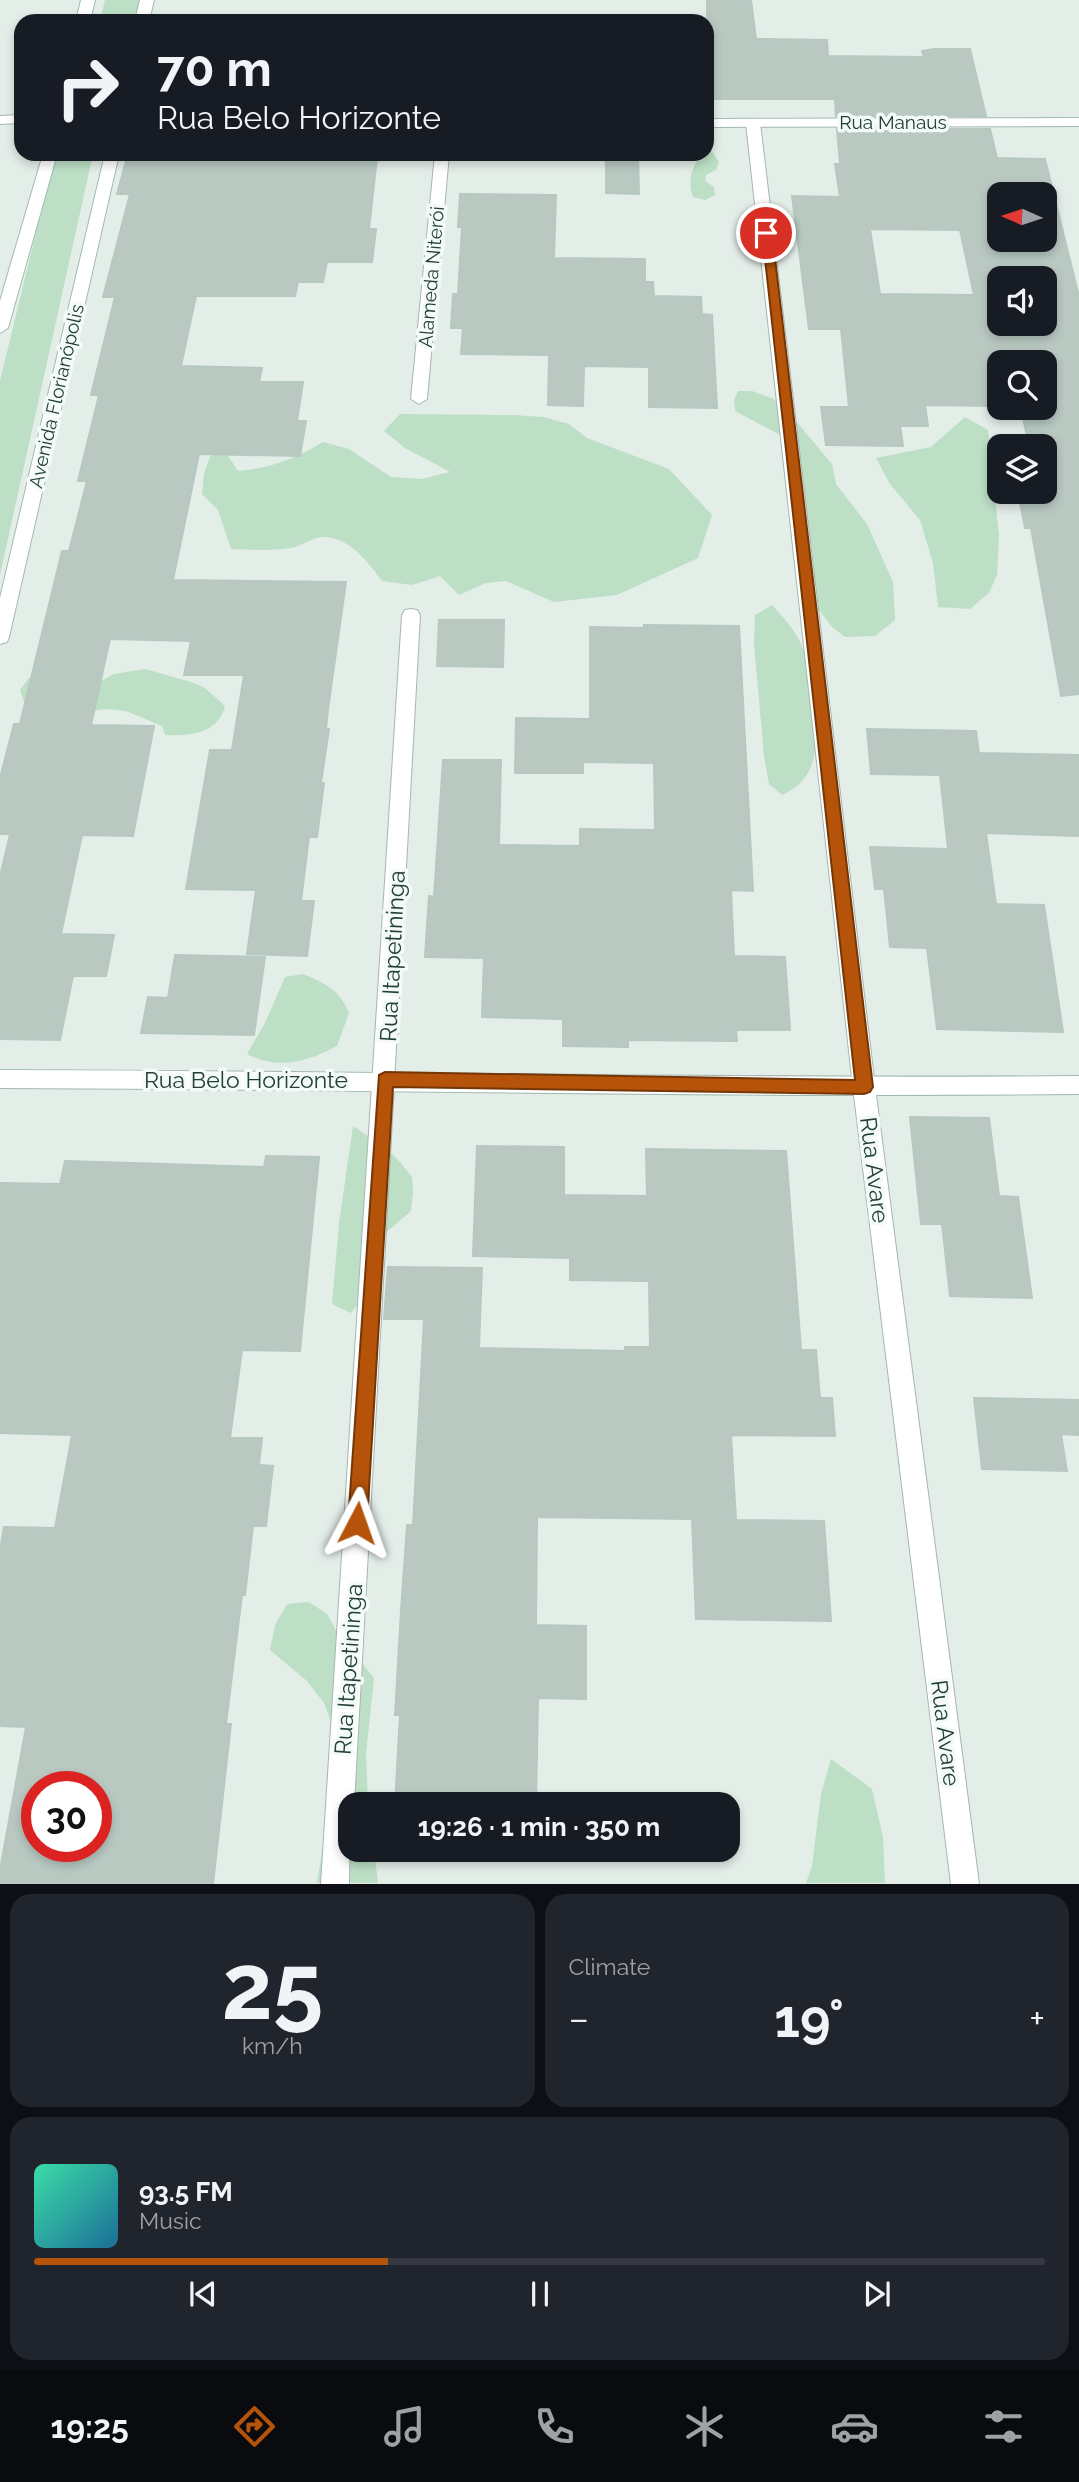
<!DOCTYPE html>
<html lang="en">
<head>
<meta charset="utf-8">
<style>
	body { margin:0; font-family:Raleway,sans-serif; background:#20242c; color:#f1f3f6; height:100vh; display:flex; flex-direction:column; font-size:26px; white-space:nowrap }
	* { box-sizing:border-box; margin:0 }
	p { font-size:23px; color:#9ea1a6 }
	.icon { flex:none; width:38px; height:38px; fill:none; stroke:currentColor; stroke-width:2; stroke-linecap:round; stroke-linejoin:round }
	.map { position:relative; height:1884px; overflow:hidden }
	.drawer { display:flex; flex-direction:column; gap:10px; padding:10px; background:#0d0f14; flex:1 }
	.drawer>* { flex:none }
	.top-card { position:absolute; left:14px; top:14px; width:700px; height:147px; border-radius:21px; box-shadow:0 4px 10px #0003; background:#171b24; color:#f1f3f6; overflow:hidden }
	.needle { width:46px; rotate:273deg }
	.fabs { position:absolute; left:987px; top:182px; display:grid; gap:14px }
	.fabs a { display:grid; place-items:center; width:70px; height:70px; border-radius:14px; background:#171b24; box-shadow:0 4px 10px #0003; font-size:35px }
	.speed { position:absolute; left:21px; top:1771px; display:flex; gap:14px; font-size:35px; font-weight:700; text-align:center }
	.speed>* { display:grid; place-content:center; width:91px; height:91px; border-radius:50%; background:#171b24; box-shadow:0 4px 10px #0003; line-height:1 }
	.speed .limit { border:10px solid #d22; background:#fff; color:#111 }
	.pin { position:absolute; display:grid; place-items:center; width:60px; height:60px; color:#fff; margin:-30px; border:4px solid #fff; border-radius:50%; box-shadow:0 2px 7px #0007 }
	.me { position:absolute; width:77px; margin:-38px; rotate:4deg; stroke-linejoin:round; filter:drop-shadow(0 0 5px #0008) }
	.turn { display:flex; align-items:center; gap:24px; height:147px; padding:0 28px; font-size:32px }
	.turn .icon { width:91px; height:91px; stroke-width:2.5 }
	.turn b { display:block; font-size:49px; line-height:60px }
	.big { font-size:52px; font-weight:700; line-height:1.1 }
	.drawer .tile { flex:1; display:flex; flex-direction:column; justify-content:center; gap:10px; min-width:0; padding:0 24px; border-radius:21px; background:#20242c }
	.drawer .dial { align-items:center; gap:0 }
	.dial b { font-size:91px; line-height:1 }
	.song { display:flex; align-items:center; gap:21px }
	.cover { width:84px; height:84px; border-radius:10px; background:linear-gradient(135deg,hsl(160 70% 55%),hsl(200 70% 35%)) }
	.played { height:7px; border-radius:4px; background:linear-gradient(90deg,#b45309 35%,#363941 35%) }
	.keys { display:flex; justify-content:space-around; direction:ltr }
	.heat { display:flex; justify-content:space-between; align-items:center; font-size:38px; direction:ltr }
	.drawer .tiles { flex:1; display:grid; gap:10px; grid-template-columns:1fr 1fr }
	.tile:last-child { grid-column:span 2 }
	.trip { position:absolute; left:338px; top:1792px; width:402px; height:70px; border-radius:21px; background:#171b24; box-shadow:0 4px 10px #0003; font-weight:700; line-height:70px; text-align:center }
	.tabs { display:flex; height:112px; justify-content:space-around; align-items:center; background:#090b0e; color:#9ea1a6 }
	.tabs .icon { width:49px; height:49px }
	.tabs .selected { color:#b45309 }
	.tabs b { font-size:32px; color:#f1f3f6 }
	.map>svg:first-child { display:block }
</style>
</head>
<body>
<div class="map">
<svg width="1079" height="1884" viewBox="0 0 1079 1884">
	<rect width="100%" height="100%" fill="#e4eee9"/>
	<!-- green -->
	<g fill="#bcdfc5">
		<polygon points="105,0 139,0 135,21 100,21"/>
		<path d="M708 145 719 162 716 170 706 175 705 181 714 187 715 195 705 200 693 197C687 182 692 167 701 154H707Z"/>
		<polygon points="55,154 93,154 0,575 0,381"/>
		<polygon points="738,391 752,391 779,401 832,464 836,484 867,524 893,582 895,620 875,636 845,637 832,627 817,607 802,475 784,437 735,411 734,400"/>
		<path d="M400 414 514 415 543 417 569 424 587 438 669 469 712 515 698 558 617 595 554 602 506 581 486 583 459 595 440 576 412 585 382 581C368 562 349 536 322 537 312 538 301 546 291 548 270 551 252 550 231 549L218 510 202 494 204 473 211 454H227L238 471C270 468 295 459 323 442L349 449 391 477 422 479 450 472 405 448 384 431Z"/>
		<polygon points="965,417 988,430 999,536 997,575 989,593 970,609 938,607 933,563 920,520 890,484 876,458 931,447"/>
		<path d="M772 605C784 618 797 632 803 649 809 664 809 681 811 696 816 735 825 776 782 795L769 784 764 756 754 644 755 615Z"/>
		<path d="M145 669 191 682 205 688 225 706C218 734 190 736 165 735L162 726 126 711 106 709 71 715 24 702 20 690 29 678 97 683 114 674Z"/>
		<path d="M303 974C325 983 340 990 349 1013L337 1046C307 1062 278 1070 247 1054L265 1023 285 977Z"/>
		<polygon points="353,1126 388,1150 400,1162 412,1177 413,1192 411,1211 382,1236 365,1295 351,1313 332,1304 339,1223"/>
		<polygon points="309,1602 327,1614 337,1632 374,1678 366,1754 368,1804 350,1804 350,1850 374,1850 378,1883 317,1883 328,1817 334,1730 324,1703 307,1681 270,1650 275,1625 287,1604"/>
		<polygon points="831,1759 872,1789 883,1837 885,1883 806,1883 812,1866 821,1794"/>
	</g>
	<!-- building -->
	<g fill="#b9c9c2" stroke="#b6c8c0" stroke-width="2" fill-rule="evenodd">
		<polygon points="707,0 751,0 756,39 827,40 828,56 924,57 922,51 934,49 970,49 986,116 836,116 835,99 707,99"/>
		<path d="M837 129H990L997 158 1045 159 1079 297V694L1061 696 1031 528H1025L1018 492H1045V446H1029L1021 408H1045V362H999V406L925 405 928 426H900L903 446 826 445 821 407H849L841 329H809L792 196 840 197 835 164H840ZM999 194H1045V240H999ZM870 229 960 230 974 295 880 294ZM999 278H1045V324H999Z"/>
		<polygon points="128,154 377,158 369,229 376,229 372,262 327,262 323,282 298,282 295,296 196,296 181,366 262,368 259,382 303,382 297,421 306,421 300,456 199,454 173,580 346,582 328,709 326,729 329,729 321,783 324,783 317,837 309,837 301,901 314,901 307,956 247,954 256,890 186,889 210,750 232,750 244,675 184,675 191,641 110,639 91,725 154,726 133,836 82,835 61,934 114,935 106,976 73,976 60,1040 0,1039 0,877 10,834 0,834 0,778 14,724 20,724 62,551 69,551 87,481 78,481 99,395 91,395 115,297 103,297 130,194 117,194"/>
		<polygon points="606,154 638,154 639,194 606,193"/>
		<polygon points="460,194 556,195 554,258 645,259 645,282 653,282 654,296 701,297 702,314 712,315 717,408 649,407 649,367 584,366 583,406 548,405 549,355 461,354 463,328 451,328 453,294 458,294 462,227 458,227"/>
		<polygon points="439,620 504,620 503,667 437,666"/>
		<polygon points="644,625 739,626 753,891 731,890 734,956 785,957 790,1030 736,1030 737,1041 628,1040 628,1047 563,1046 563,1019 482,1017 484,958 425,957 429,896 434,897 443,760 501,760 499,845 580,846 580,829 655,830 654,763 583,762 583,773 515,773 516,718 590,719 590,627 644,628"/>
		<polygon points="867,729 976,731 979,753 1079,755 1079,836 986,833 996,904 1044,905 1063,1032 937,1029 927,948 890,947 884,889 875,889 870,847 948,849 940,775 871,774"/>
		<polygon points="175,955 265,957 254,1035 141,1033 148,997 168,998"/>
		<polygon points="910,1117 989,1118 999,1196 1018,1197 1032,1298 950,1296 942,1224 921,1224"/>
		<polygon points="477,1146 564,1147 564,1195 647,1196 646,1149 786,1151 801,1350 816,1350 820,1398 832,1398 835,1436 731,1435 736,1520 824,1521 831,1621 696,1619 692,1519 537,1517 536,1625 586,1626 586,1699 538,1698 536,1804 395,1804 400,1715 395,1715 401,1611 407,1525 413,1525 424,1319 384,1319 388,1267 482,1268 479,1348 625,1351 625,1347 650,1347 649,1281 570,1280 570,1258 473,1256"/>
		<path d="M266 1156 319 1157 300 1351 242 1350 230 1438H262L259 1465 273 1466 266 1526H253L245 1595H242L226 1724H231L213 1884H0V1870L26 1727 0 1726V1550L4 1527 55 1528 72 1435 0 1433V1183L60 1184 65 1161 264 1167ZM37 1787H96V1846H37Z"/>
		<polygon points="974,1398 1079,1400 1079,1435 1061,1434 1067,1471 982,1469"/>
	</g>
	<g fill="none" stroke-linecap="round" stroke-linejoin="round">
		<defs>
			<g id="street">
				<polygon points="753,119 760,123 875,1087 979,1884 951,1884 853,1087 746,123"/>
				<polygon points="435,154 449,154 427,399 419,404 411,399"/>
				<polygon points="411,609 417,610 420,615 354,1804 350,1804 349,1884 321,1884 402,615 405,610"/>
			</g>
			<g id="secondary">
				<polygon points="81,0 95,0 90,21 76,21"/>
				<polygon points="140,0 154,0 149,21 135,21"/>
				<polygon points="21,115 21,123 0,124 0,116"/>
				<polygon points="1079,118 1079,126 707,127 707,119"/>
				<polygon points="43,154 57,154 8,328 0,333 0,301"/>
				<polygon points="105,154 119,154 9,637 7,642 0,644 0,598"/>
				<path d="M0 1070C360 1071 719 1079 1079 1076V1094C719 1098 360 1089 0 1088Z"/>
			</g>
		</defs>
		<!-- street casing -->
		<use href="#street" stroke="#a6b6b0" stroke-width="2"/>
		<!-- secondary casing -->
		<use href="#secondary" stroke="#a2bab1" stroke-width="2"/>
		<!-- street -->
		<use href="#street" fill="#fff" fill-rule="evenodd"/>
		<!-- secondary -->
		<use href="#secondary" fill="#fff" fill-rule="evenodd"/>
	</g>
	<!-- route -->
	<polygon fill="#b45309" stroke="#753606" stroke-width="2" points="762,231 772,233 873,1087 870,1092 864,1094 393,1087 367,1523 364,1530 357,1533 350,1530 348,1523 379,1075 385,1072 855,1080"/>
	<g text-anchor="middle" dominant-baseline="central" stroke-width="7" stroke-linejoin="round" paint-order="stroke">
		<!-- far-street labels -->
		<g font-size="19" fill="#224037" stroke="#f4faf7">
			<text x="893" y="122">Rua Manaus</text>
			<text transform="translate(431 277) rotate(-85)">Alameda Niterói</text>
			<text transform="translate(56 396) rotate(-77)">Avenida Florianópolis</text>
		</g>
		<!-- street labels -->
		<g font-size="23" fill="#224037" stroke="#f4faf7">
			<text transform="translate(392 956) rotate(-87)">Rua Itapetininga</text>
			<text x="246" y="1079">Rua Belo Horizonte</text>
			<text transform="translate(875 1170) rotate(83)">Rua Avare</text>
			<text transform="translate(348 1669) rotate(-86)">Rua Itapetininga</text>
			<text transform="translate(946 1733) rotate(83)">Rua Avare</text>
		</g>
	</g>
</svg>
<div class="fabs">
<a><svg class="needle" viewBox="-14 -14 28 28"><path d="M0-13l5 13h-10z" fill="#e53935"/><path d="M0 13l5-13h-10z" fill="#9ea1a6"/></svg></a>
<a><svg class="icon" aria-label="sound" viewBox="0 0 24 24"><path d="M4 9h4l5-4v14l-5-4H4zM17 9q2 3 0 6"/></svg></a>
<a><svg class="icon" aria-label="search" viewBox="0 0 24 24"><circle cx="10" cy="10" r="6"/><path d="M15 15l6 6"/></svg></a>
<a><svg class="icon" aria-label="layers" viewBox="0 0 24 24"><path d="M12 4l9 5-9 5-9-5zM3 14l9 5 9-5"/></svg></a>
</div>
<div class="speed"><div class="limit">30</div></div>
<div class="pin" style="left:766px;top:233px;background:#d93025"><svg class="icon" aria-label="arrive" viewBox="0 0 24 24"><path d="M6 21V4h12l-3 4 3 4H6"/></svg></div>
<svg class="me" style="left:357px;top:1523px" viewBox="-20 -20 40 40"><path d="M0-17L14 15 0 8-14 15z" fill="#b45309" stroke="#fff" stroke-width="4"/></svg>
<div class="trip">19:26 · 1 min · 350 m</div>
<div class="top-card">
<div class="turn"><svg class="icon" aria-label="right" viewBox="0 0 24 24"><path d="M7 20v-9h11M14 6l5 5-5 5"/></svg><div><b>70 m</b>Rua Belo Horizonte</div></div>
</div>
</div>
<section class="drawer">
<div class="tiles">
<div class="tile dial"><b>25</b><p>km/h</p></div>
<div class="tile"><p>Climate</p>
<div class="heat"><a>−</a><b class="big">19°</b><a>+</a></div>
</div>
<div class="tile">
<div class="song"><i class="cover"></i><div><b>93.5 FM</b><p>Music</p></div></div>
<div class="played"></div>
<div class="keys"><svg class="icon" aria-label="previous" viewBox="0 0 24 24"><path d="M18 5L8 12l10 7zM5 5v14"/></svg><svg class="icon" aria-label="pause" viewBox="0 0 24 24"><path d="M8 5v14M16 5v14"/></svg><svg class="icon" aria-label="next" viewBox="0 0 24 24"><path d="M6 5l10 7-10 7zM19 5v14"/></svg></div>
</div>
</div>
</section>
<nav class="tabs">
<b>19:25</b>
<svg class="icon selected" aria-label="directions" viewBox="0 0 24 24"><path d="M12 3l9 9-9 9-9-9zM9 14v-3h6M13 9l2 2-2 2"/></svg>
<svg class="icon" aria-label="music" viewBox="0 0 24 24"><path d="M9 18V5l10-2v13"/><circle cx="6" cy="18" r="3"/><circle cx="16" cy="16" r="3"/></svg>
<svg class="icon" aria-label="phone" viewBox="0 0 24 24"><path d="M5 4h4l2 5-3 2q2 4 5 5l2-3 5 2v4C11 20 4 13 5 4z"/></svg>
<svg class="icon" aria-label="climate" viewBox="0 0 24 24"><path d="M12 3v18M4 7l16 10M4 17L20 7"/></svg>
<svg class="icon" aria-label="car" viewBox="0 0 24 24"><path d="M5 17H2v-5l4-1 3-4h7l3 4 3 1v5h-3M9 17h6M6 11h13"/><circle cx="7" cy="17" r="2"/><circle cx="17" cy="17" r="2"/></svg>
<svg class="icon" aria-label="filters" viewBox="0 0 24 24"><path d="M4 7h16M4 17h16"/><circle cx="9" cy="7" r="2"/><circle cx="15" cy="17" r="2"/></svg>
</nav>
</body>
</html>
